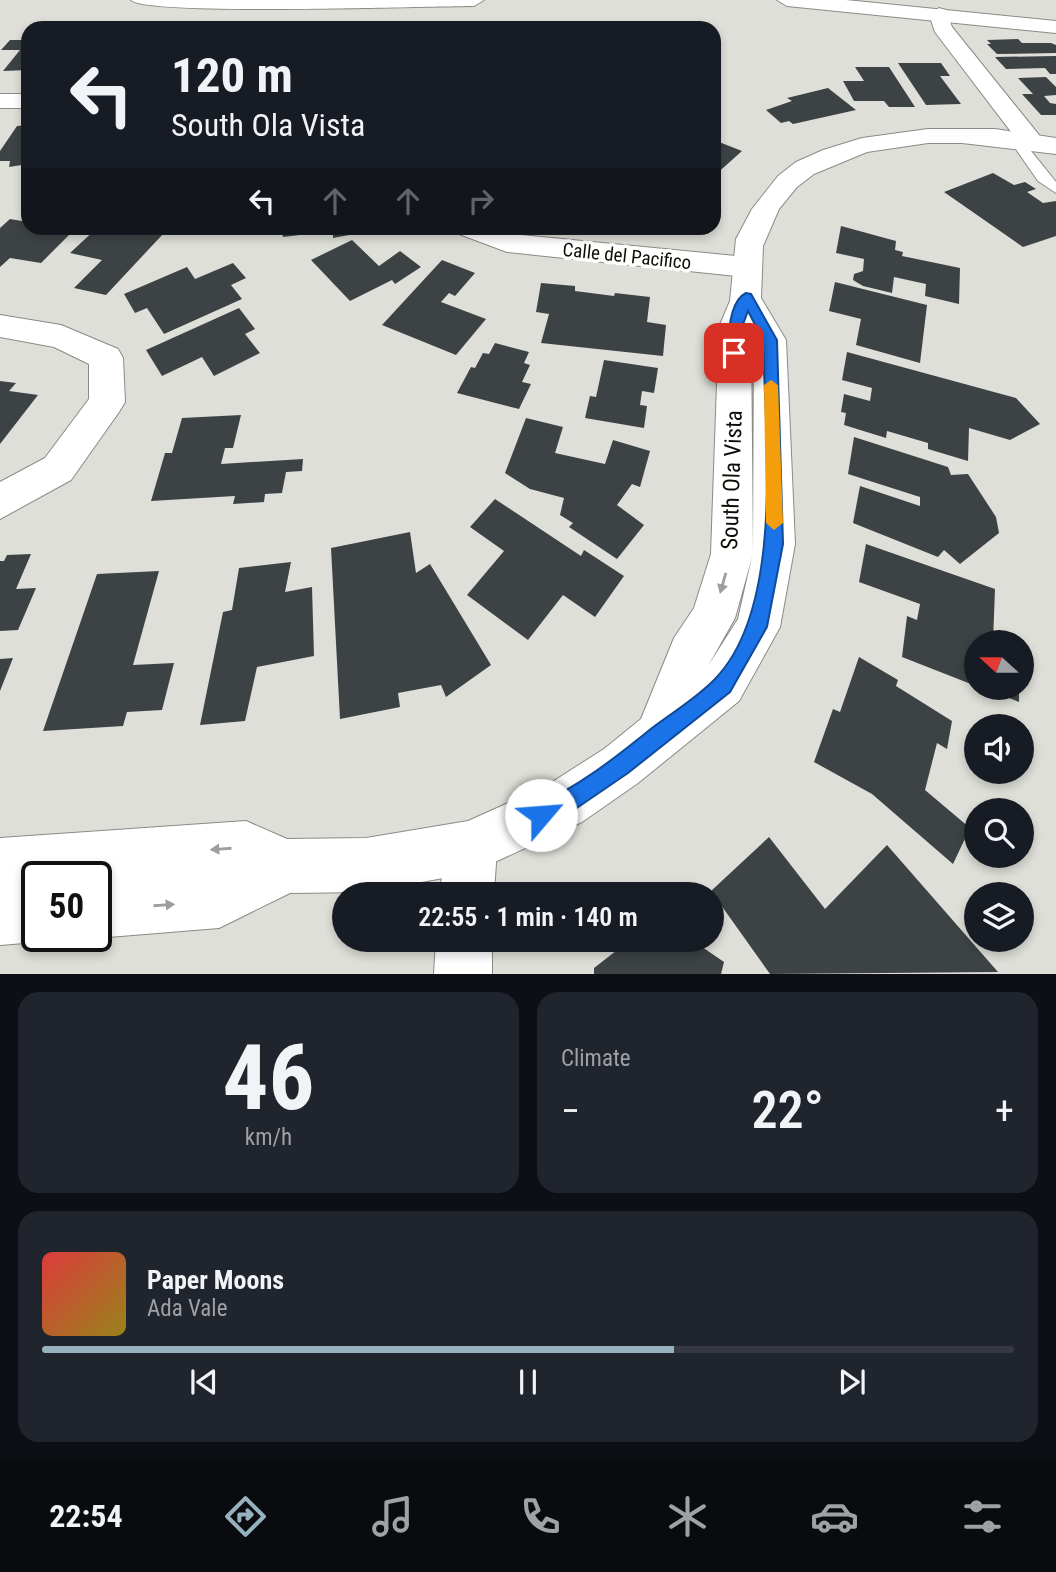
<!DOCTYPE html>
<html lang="en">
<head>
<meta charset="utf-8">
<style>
	body { margin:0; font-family:"Roboto Condensed",sans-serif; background:#20242c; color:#f1f3f6; height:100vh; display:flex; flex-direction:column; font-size:26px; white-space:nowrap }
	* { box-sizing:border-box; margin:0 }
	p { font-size:23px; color:#9ea1a6 }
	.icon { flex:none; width:38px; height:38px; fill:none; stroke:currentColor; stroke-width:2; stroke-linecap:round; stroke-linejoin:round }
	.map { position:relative; height:974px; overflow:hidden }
	.details { display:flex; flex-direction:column; gap:18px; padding:18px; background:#0d0f14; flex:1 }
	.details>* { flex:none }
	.banner { position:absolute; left:21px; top:21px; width:700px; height:214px; border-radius:21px; box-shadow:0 4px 10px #0003; background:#171b24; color:#f1f3f6; overflow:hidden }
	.needle { width:46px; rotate:291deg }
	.buttons { position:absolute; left:964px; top:630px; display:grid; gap:14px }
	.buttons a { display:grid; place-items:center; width:70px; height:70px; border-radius:50%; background:#171b24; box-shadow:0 4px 10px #0003; font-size:35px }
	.speed { position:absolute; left:21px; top:861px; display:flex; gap:14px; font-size:35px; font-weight:700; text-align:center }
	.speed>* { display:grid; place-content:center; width:91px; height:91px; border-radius:50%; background:#171b24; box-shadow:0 4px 10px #0003; line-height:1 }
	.speed .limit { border:4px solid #111; border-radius:10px; background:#fff; color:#111 }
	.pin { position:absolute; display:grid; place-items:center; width:60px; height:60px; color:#fff; margin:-30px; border-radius:14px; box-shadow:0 4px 10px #0006 }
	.me { position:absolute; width:77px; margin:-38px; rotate:63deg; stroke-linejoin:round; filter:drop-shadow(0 0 5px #0008) }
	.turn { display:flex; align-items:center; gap:24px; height:147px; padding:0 35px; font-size:32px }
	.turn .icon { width:91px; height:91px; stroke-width:2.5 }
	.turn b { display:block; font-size:49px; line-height:60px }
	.lanes { display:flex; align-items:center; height:66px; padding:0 35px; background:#0003; justify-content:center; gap:35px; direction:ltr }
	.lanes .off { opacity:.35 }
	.big { font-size:52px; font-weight:600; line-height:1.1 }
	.details .tile { flex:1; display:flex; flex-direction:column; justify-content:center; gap:10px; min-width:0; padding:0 24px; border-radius:21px; background:#20242c }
	.details .dial { align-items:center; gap:0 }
	.dial b { font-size:91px; line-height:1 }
	.song { display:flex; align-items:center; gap:21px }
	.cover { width:84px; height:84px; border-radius:10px; background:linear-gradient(135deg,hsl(0 70% 55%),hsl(50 70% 35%)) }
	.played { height:7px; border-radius:4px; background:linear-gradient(90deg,#95b2be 65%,#363941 65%) }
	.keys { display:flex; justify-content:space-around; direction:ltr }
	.heat { display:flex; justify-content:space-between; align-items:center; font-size:38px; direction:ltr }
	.details .tiles { flex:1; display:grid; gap:18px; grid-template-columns:1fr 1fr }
	.tile:last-child { grid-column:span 2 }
	.trip { position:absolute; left:332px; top:882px; width:392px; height:70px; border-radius:35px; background:#171b24; box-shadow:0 4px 10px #0003; font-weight:600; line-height:70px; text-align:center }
	.tabs { display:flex; height:112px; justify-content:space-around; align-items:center; background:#090b0e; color:#9ea1a6 }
	.tabs .icon { width:49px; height:49px }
	.tabs .on { color:#95b2be }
	.tabs b { font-size:32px; color:#f1f3f6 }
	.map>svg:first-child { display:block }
</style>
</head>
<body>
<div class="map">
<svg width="1056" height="974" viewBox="0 0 1056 974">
	<rect width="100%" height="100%" fill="#dfdfd9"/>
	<!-- building -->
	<g fill="#3d4345">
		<polygon points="612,23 614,28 575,28 574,25"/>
		<polygon points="1018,39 1022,43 1051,43 1056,45 1056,53 997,54 987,44 991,44 987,40"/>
		<polygon points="10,40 28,40 28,70 3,71 20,50 1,50"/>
		<polygon points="1056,56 1056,74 1050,74 1045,68 1006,69 995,57"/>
		<polygon points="898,63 941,63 950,76 940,76 961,104 926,105"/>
		<polygon points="855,67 889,67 915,107 889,107 884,101 854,101 843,81 864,81"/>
		<polygon points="1046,77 1056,87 1056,95 1044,96 1050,103 1056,104 1056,115 1041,115 1022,94 1033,94 1018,78"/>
		<polygon points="828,88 856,110 793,124 789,121 781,123 766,110 792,101 787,98"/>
		<polygon points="28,125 28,164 9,167 10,161 0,161 0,151 17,126"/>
		<polygon points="714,140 742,151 714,176"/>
		<polygon points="993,173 1014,185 1025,182 1036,189 1027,192 1043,203 1056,201 1056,236 1023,247 944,192"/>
		<polygon points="10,219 28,222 28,228 75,229 41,263 10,258 0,267 0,228"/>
		<polygon points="841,226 896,241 895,250 903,252 902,256 960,268 959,304 925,296 926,284 894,277 892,293 863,286 853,280 854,274 863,271 864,259 836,253"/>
		<polygon points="97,228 128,228 163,234 106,295 74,288 102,260 70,253"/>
		<polygon points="281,228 364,228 365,232 333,238 333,231 283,237"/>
		<polygon points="352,240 379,266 400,251 421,267 395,284 392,280 350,301 311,260"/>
		<polygon points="442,260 475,273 455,296 449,293 441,302 486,319 456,355 382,325"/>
		<polygon points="233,263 246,278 231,285 242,299 164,334 147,308 135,313 124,294 187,267 195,279"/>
		<polygon points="835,282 927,305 920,363 856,345 861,319 829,311"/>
		<polygon points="541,283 575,286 575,291 614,296 615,293 650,297 647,322 666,325 663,356 541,343 549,314 536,312"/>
		<polygon points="239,308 255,329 245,334 260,353 214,376 202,357 162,376 146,350"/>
		<polygon points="495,343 529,352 524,363 530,365 522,382 531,384 519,409 457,393 471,367 475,368 483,353 489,354"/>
		<polygon points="847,352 1016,398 1040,424 1010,440 969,428 968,461 928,449 928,443 887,431 886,438 844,425 846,413 841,412 844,394 870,401 872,388 842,380"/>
		<polygon points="604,360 658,368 654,393 642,391 640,405 647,406 644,428 585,418 590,396 596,397"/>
		<polygon points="0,381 16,383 9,391 38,395 0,444"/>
		<polygon points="241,415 233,448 225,448 221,464 303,459 302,471 286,472 282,493 265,494 264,502 233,504 235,496 151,501 165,453 172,453 182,418"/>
		<polygon points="526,418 563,427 555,453 605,464 613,440 650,451 640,487 632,484 617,505 644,525 617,559 569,527 573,523 560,515 564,498 530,489 505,473"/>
		<polygon points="854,437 948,467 951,475 968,474 996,517 999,533 960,564 944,550 938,557 853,523 860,486 920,506 920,497 848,474"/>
		<polygon points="495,499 581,556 584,550 624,576 595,617 563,595 528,640 467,595 504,551 470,527"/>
		<polygon points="410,532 416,573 430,564 491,665 446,697 441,685 398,693 400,707 340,719 331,548"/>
		<polygon points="866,544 995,589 993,642 976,642 976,686 902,657 907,616 917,620 920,604 859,582"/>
		<polygon points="31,554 16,589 36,588 18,630 0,631 0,561 4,561 7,555"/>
		<polygon points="291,562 285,592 312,587 314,656 257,667 245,721 200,725 223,612 232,610 239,568"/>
		<polygon points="159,571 133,665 174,663 162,710 127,712 123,726 43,731 97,574"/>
		<polygon points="859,657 898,680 896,686 952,721 947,749 937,743 925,790 970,828 953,864 872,794 814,762 833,709 840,712"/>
		<polygon points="13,658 0,691 0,659"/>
		<polygon points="983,688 1019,688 1019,702"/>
		<polygon points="769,837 825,909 887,845 998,972 770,974 711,891"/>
		<polygon points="630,940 692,940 724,962 721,974 594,974 594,968"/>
	</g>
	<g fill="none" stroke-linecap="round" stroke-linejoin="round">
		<defs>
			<polygon id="lane" points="1011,136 1019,136 1056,182 1056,193 1038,181 1009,139"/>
			<g id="street">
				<polygon points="939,8 946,10 952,27 1039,135 1042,140 1039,145 1021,145 935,32 929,14"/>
				<rect x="0" y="94" width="28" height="14"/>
				<polygon points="455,228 494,228 511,234 746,257 757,260 761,267 757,274 746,277 507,252 459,234"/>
				<polygon points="0,315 61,325 118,349 123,358 125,402 119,412 71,480 0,519 0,482 45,458 89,399 89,364 54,347 0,337"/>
				<polygon points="471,821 490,828 497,847 494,894 440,894 445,847 452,828"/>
				<polygon points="436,940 492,940 492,974 434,974"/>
			</g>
			<g id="secondary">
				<path d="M131 0H484L474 6C434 6 143 16 131 0Z"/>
				<polygon points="777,0 846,0 1056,21 1056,33 787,6"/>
				<path d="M928 129H995L1056 138V154L962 143H928L867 152 814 174 797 187 779 209 763 246 761 298 786 340 795 544 780 627 739 701 638 783 582 822 471 873 366 892 290 893 219 928 96 938 93 936H96V877H37V936H50L37 942 0 945V838L246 821 287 839 366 838 468 821 546 786 604 749 641 719 674 638 694 608 711 554 719 327 730 301 736 239 752 209 778 176 796 162 823 150 862 138ZM751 336 754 340 753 553ZM752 557 738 619 708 666 735 618Z"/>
			</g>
		</defs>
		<!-- lane casing -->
		<use href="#lane" stroke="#8b8b85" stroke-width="2"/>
		<!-- street casing -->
		<use href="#street" stroke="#8b8b85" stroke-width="2"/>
		<!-- secondary casing -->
		<use href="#secondary" stroke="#8b8b85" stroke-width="2"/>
		<!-- lane -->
		<use href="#lane" fill="#fff" fill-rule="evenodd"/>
		<!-- street -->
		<use href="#street" fill="#fff" fill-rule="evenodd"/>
		<!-- secondary -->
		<use href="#secondary" fill="#fff" fill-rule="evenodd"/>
	</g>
	<!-- one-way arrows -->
	<defs><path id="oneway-solid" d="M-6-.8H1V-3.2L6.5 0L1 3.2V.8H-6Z" transform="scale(1.75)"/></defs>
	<g fill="#9e9e9d">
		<use href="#oneway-solid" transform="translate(723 583) rotate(106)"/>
		<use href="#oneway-solid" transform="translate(221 849) rotate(176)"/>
		<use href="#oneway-solid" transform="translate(164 905) rotate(-4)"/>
	</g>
	<!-- route -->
	<path fill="#1a73e8" stroke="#114b97" stroke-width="2" d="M746 293 751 294 777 340 783 544 767 627 730 692 628 773 571 812 541 826 533 822 530 815 533 807C577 788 615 758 652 728 673 712 697 698 715 679 785 607 765 435 763 340L748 311 742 327 741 353 734 358 728 353C728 336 729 301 746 293Z"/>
	<!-- slow -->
	<polygon fill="#f59e0b" points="771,380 778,385 783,523 774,530 766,523 764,385"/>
	<g text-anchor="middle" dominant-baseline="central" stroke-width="7" stroke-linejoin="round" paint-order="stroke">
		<!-- far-street labels -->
		<g font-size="19" fill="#0d0d0b" stroke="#fffffe">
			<text transform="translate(627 256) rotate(6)">Calle del Pacifico</text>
		</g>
		<!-- street labels -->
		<g font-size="23" fill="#0d0d0b" stroke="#fffffe">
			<text transform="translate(732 480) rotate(-88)">South Ola Vista</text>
		</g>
	</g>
</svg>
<div class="buttons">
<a><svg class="needle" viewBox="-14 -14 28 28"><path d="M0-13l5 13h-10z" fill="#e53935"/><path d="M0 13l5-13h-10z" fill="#9ea1a6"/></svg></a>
<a><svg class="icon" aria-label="sound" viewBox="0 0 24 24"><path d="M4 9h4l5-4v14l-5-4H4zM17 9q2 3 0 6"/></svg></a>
<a><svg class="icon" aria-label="search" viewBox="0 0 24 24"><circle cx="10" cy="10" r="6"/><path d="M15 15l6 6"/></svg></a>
<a><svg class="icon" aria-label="layers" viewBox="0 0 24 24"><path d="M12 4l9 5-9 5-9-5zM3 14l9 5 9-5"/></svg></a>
</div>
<div class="speed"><div class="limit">50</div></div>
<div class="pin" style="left:734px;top:353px;background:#d93025"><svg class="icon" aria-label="arrive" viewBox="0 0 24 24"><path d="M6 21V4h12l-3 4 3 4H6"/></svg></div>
<svg class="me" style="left:541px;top:815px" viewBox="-20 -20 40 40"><circle r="19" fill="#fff"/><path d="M0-13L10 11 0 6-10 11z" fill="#1a73e8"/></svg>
<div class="trip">22:55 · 1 min · 140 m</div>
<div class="banner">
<div class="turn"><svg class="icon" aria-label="left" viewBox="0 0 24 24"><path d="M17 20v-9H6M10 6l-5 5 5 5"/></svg><div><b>120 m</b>South Ola Vista</div></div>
<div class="lanes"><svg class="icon" aria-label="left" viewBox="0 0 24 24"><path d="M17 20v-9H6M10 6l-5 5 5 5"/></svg><svg class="icon off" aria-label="ahead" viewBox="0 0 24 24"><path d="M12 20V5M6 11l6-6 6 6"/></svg><svg class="icon off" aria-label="ahead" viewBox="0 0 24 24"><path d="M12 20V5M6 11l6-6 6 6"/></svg><svg class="icon off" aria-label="right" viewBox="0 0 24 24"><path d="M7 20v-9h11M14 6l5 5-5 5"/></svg></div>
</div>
</div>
<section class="details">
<div class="tiles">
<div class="tile dial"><b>46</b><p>km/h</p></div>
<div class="tile"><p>Climate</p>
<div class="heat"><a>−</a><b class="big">22°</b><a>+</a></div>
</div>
<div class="tile">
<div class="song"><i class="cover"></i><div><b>Paper Moons</b><p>Ada Vale</p></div></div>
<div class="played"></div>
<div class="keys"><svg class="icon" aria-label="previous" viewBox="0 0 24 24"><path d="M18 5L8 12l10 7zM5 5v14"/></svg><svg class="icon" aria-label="pause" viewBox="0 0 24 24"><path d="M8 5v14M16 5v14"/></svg><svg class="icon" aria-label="next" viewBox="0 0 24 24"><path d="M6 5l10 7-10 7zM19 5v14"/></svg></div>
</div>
</div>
</section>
<nav class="tabs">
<b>22:54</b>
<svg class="icon on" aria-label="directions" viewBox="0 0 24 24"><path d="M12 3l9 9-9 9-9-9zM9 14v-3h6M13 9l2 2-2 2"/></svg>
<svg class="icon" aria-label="music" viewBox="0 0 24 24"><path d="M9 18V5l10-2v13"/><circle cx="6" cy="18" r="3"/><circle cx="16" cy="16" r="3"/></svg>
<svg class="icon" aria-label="phone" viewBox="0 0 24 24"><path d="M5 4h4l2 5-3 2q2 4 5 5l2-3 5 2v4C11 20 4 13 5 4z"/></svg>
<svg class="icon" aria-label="climate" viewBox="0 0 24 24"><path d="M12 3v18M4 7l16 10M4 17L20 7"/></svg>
<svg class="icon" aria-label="car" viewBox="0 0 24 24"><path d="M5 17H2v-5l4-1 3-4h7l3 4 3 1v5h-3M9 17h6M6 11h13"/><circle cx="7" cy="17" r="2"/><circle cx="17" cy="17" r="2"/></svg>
<svg class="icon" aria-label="filters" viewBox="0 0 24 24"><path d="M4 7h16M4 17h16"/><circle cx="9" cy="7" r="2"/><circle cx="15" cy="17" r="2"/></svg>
</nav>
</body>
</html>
